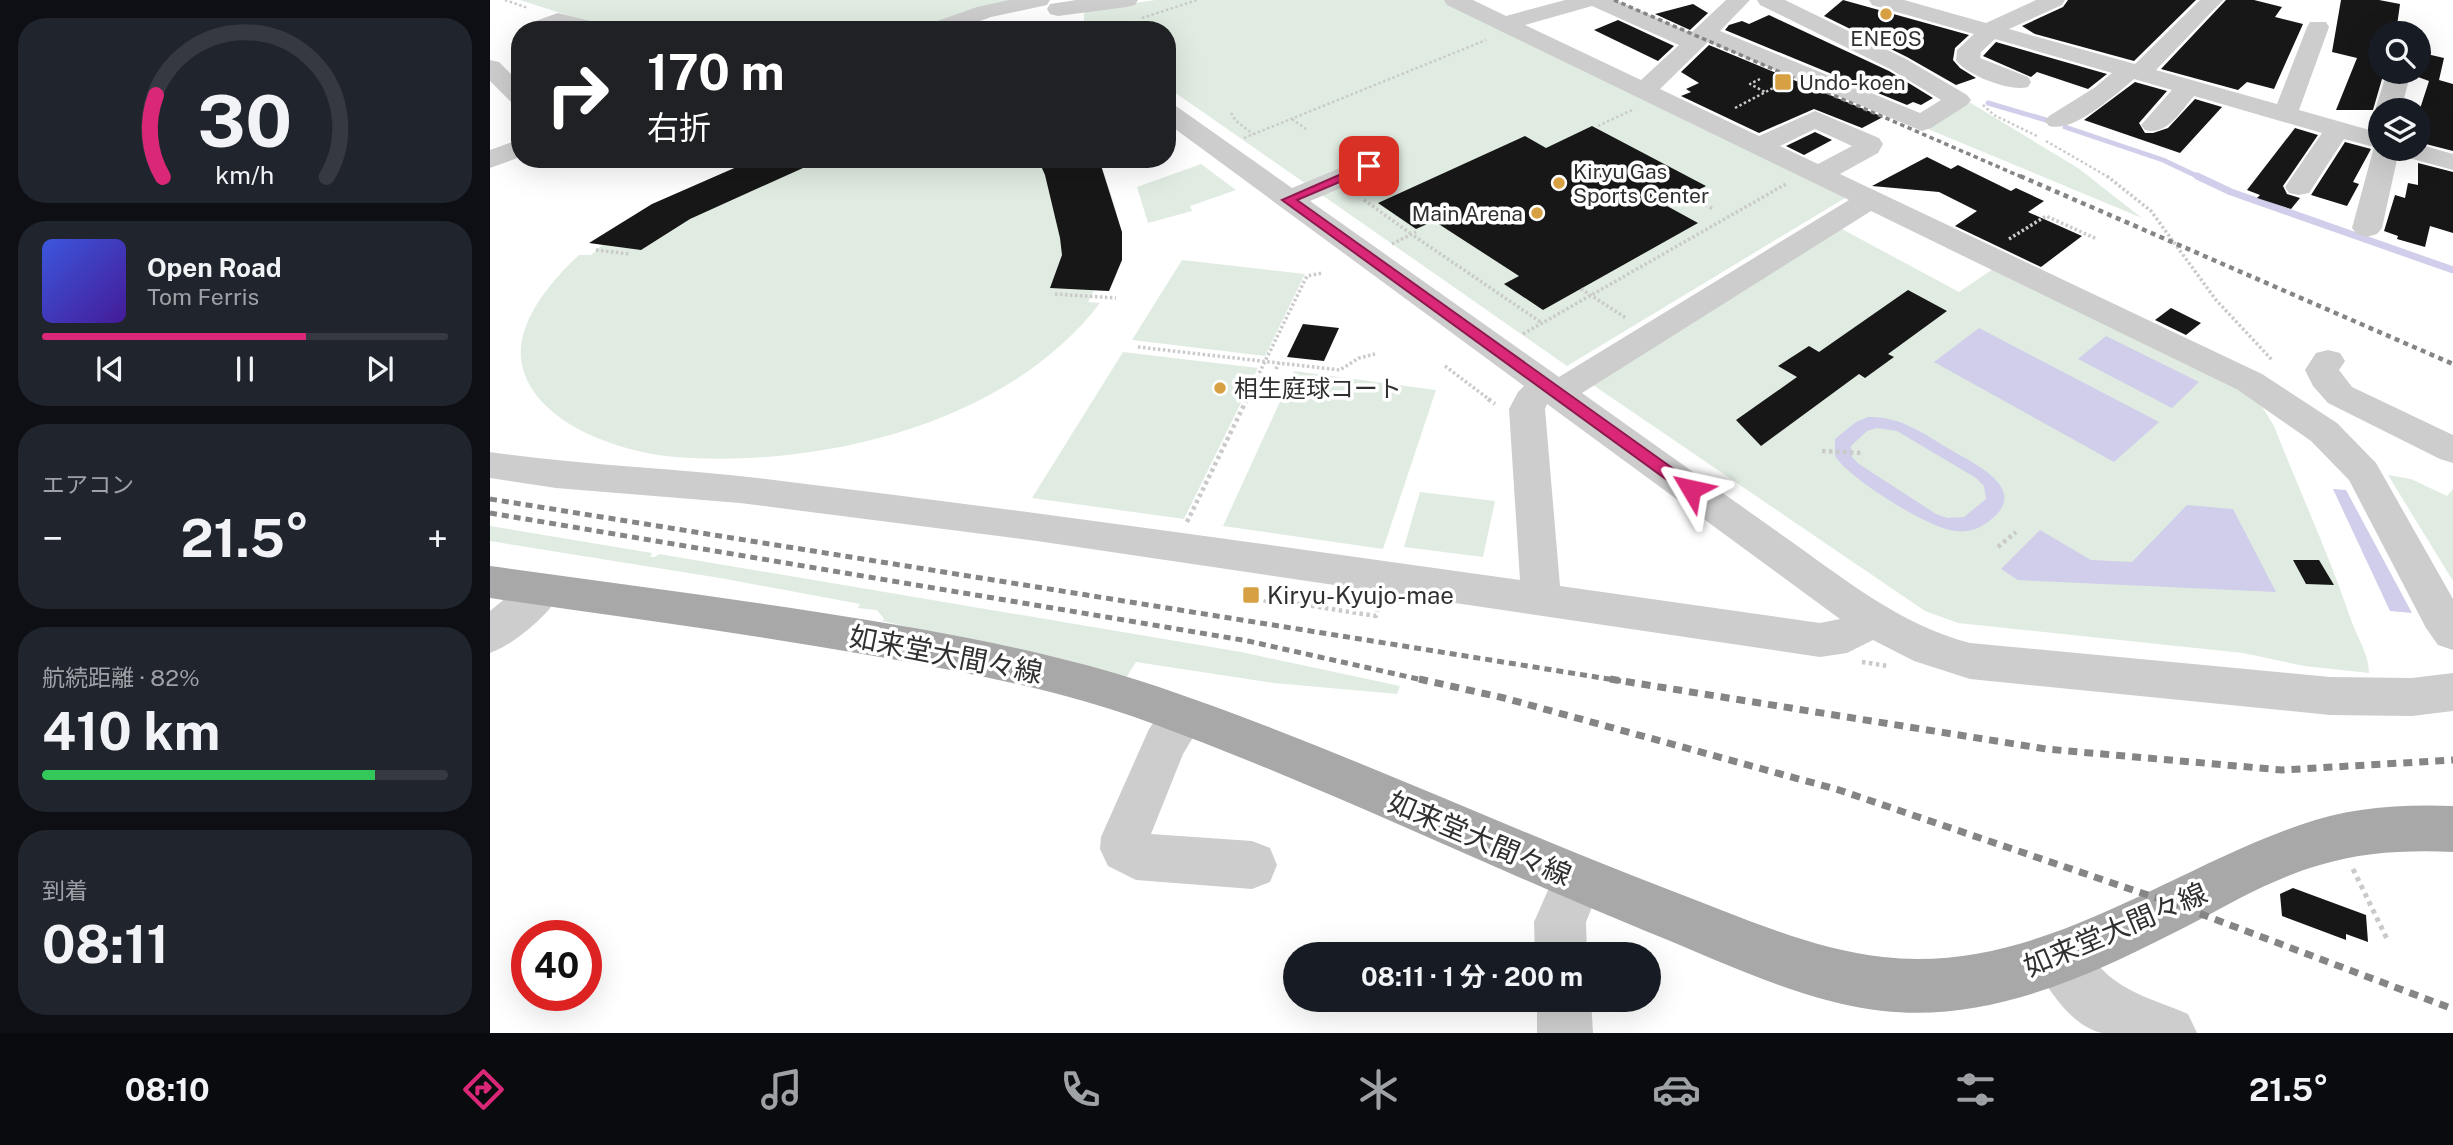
<!DOCTYPE html>
<html lang="ja">
<head>
<meta charset="utf-8">
<style>
	body { margin:0; font-family:"Public Sans","Noto Sans JP",sans-serif; background:#20242c; color:#f1f3f6; height:100vh; display:flex; flex-direction:column; font-size:26px; white-space:nowrap }
	* { box-sizing:border-box; margin:0 }
	p { font-size:23px; color:#9ea1a6 }
	.icon { flex:none; width:38px; height:38px; fill:none; stroke:currentColor; stroke-width:2; stroke-linecap:round; stroke-linejoin:round }
	.map { position:relative; flex:1; overflow:hidden }
	.side { display:flex; flex-direction:column; gap:18px; padding:18px; background:#0d0f14; width:490px }
	.side>* { flex:none }
	.banner { position:absolute; left:21px; top:21px; width:665px; height:147px; border-radius:28px; box-shadow:0 7px 28px #0002; background:#202124; color:#fff; overflow:hidden }
	.controls { position:absolute; left:1878px; top:21px; display:grid; gap:14px }
	.controls a { display:grid; place-items:center; width:63px; height:63px; border-radius:50%; background:#171b24; box-shadow:0 7px 28px #0002; font-size:35px }
	.speed { position:absolute; left:21px; top:920px; display:flex; gap:14px; font-size:35px; font-weight:700; text-align:center }
	.speed>* { display:grid; place-content:center; width:91px; height:91px; border-radius:50%; background:#171b24; box-shadow:0 7px 28px #0002; line-height:1 }
	.speed .limit { border:10px solid #d22; background:#fff; color:#111 }
	.pin { position:absolute; display:grid; place-items:center; width:60px; height:60px; color:#fff; margin:-30px; border-radius:14px; box-shadow:0 4px 10px #0006 }
	.me { position:absolute; width:77px; margin:-38px; rotate:306deg; stroke-linejoin:round; filter:drop-shadow(0 0 5px #0008) }
	.turn { display:flex; align-items:center; gap:24px; height:147px; padding:0 21px; font-size:32px }
	.turn .icon { width:91px; height:91px; stroke-width:2.5 }
	.turn b { display:block; font-size:49px; line-height:60px }
	.big { font-size:52px; font-weight:700; line-height:1.1 }
	.side .widget { flex:1; display:flex; flex-direction:column; justify-content:center; gap:10px; min-width:0; padding:0 24px; border-radius:28px; background:#20242c }
	.side .dial { align-items:center; gap:0 }
	.dial svg { height:182px; overflow:visible; fill:none; stroke:#363941; stroke-width:7; stroke-linecap:round; text-anchor:middle }
	.dial text { fill:#f1f3f6; stroke:none }
	.song { display:flex; align-items:center; gap:21px }
	.cover { width:84px; height:84px; border-radius:10px; background:linear-gradient(135deg,hsl(230 70% 55%),hsl(260 70% 35%)) }
	.played { height:7px; border-radius:4px; background:linear-gradient(90deg,#db2777 65%,#363941 65%) }
	.keys { display:flex; justify-content:space-around; direction:ltr }
	.heat { display:flex; justify-content:space-between; align-items:center; font-size:38px; direction:ltr }
	.charge { height:10px; border-radius:5px; background:linear-gradient(90deg,#34c759 82%,#363941 0) }
	.trip { position:absolute; left:793px; top:942px; width:378px; height:70px; border-radius:35px; background:#171b24; box-shadow:0 7px 28px #0002; font-weight:700; line-height:70px; text-align:center }
	.tab-bar { display:flex; height:112px; justify-content:space-around; align-items:center; background:#090b0e; color:#9ea1a6 }
	.tab-bar .icon { width:49px; height:49px }
	.tab-bar .on { color:#db2777 }
	.tab-bar b { font-size:32px; color:#f1f3f6 }
	main { display:flex; flex:1; min-height:0 }
	.map>svg:first-child { display:block }
</style>
</head>
<body>
<main>
<section class="side">
<div class="widget dial"><svg viewBox="0 0 100 80">
<path d="M14 69A42 42 0 1 1 86 69"/>
<path d="M14 69A42 42 0 0 1 11 33" stroke="#db2777"/>
<text x="50" y="56" font-size="32" font-weight="700">30</text>
<text x="50" y="72" font-size="11">km/h</text>
</svg></div>
<div class="widget">
<div class="song"><i class="cover"></i><div><b>Open Road</b><p>Tom Ferris</p></div></div>
<div class="played"></div>
<div class="keys"><svg class="icon" aria-label="previous" viewBox="0 0 24 24"><path d="M18 5L8 12l10 7zM5 5v14"/></svg><svg class="icon" aria-label="pause" viewBox="0 0 24 24"><path d="M8 5v14M16 5v14"/></svg><svg class="icon" aria-label="next" viewBox="0 0 24 24"><path d="M6 5l10 7-10 7zM19 5v14"/></svg></div>
</div>
<div class="widget"><p>エアコン</p>
<div class="heat"><a>−</a><b class="big">21.5°</b><a>+</a></div>
</div>
<div class="widget"><p>航続距離 · 82%</p><b class="big">410 km</b><div class="charge"></div></div>
<div class="widget"><p>到着</p><b class="big">08:11</b></div>
</section>
<div class="map">
<svg width="1963" height="1033" viewBox="0 0 1963 1033">
	<rect width="100%" height="100%" fill="#fff"/>
	<!-- green -->
	<g fill="#e0ece2">
		<polygon points="30,0 529,0 488,10 428,30 123,30"/>
		<polygon points="665,0 958,0 1355,198 1077,366 677,87 677,30 598,30 594,22 594,14 597,10"/>
		<polygon points="1479,102 1588,168 1652,218 1438,129"/>
		<path d="M265 159H609C624 206 645 244 619 291L604 290 598 302 610 303C518 424 331 468 186 457 132 453 39 423 31 359 27 320 63 279 89 255H101L112 245 100 243C152 207 208 184 265 159Z"/>
		<polygon points="711,164 746,190 700,206 702,211 658,223 647,187"/>
		<path d="M1350 228 1469 292 1503 269 1762 397 1773 408 1784 426C1809 490 1838 552 1860 617 1866 636 1879 653 1879 673L1814 666 1753 653 1468 623 1435 611 1100 383Z"/>
		<polygon points="692,260 815,274 775,356 642,340"/>
		<polygon points="633,352 768,368 694,519 542,498"/>
		<polygon points="804,371 946,390 893,549 733,526"/>
		<polygon points="1898,475 1921,479 1957,496 1963,489 1963,581"/>
		<polygon points="930,492 1005,501 993,557 914,547"/>
		<polygon points="0,526 162,553 160,557 165,557 169,554 751,652 910,686 907,694 784,683 646,662 636,678 569,660 392,621 394,619 387,610 368,608 370,604 230,578 0,541"/>
	</g>
	<!-- water -->
	<g fill="#d0ceea" fill-rule="evenodd">
		<polygon points="1489,328 1669,422 1624,462 1444,362"/>
		<polygon points="1616,336 1709,382 1682,408 1588,359"/>
		<path d="M1378 417C1411 416 1434 434 1461 450 1483 463 1536 487 1505 516 1493 527 1482 533 1466 531 1441 530 1358 478 1345 456V439L1366 422ZM1387 428 1407 431 1486 478 1494 486 1496 499 1474 517 1457 518 1446 514 1369 464 1362 457 1361 446 1377 431Z"/>
		<polygon points="1843,489 1856,490 1922,613 1900,611"/>
		<polygon points="1697,505 1743,509 1786,592 1528,580 1511,569 1550,530 1601,560 1642,562"/>
	</g>
	<g fill="none" stroke-linecap="round" stroke-linejoin="round">
		<!-- stream-far1 -->
		<g stroke="#d0ceea" stroke-width="5">
			<polyline points="1498,103 1556,120"/>
			<polyline points="1575,127 1673,160 1711,178"/>
		</g>
		<!-- stream -->
		<polyline stroke="#d0ceea" stroke-width="7" points="1707,176 1741,192 1963,270"/>
	</g>
	<!-- building -->
	<g fill="#171717">
		<polygon points="1353,0 1479,35 1465,48 1463,60 1470,68 1486,78 1466,85 1417,57 1334,16"/>
		<polygon points="1578,0 1706,0 1644,61 1545,34 1532,26 1573,7"/>
		<polygon points="1736,0 1764,0 1792,7 1785,17 1813,24 1784,89 1757,82 1748,90 1671,69"/>
		<polygon points="1851,0 1889,0 1910,4 1906,33 1890,33 1890,72 1894,72 1883,110 1846,110 1867,58 1842,52"/>
		<polygon points="1203,4 1218,13 1200,30 1165,14"/>
		<polygon points="1279,15 1399,71 1443,98 1431,105 1423,102 1417,105 1235,30 1239,25 1252,21 1259,24"/>
		<polygon points="1128,20 1184,46 1168,61 1104,30"/>
		<polygon points="1506,42 1617,74 1598,89 1547,72 1541,77 1493,56"/>
		<polygon points="1219,45 1393,117 1372,128 1324,109 1269,133 1191,96 1201,92 1196,89 1209,83 1191,72"/>
		<polygon points="1928,52 1954,58 1949,80 1963,84 1963,151 1928,142 1928,115 1939,81 1928,77"/>
		<polygon points="1645,82 1677,91 1649,123 1655,133 1663,133 1678,128 1705,99 1732,107 1690,153 1594,120"/>
		<polygon points="1102,126 1216,186 1177,206 1208,223 1053,310 1014,284 1029,276 944,221 926,229 888,203 1035,136 1056,148"/>
		<polygon points="1805,128 1828,135 1793,186 1797,194 1810,198 1801,209 1767,198 1770,195 1757,190"/>
		<polygon points="1325,132 1342,140 1314,155 1296,146"/>
		<polygon points="1855,142 1881,149 1863,182 1869,184 1857,206 1821,195"/>
		<polygon points="1437,157 1461,169 1468,165 1521,191 1526,188 1554,201 1538,212 1592,236 1551,267 1465,226 1487,211 1449,192 1382,186"/>
		<polygon points="265,159 333,159 200,219 151,250 99,243 162,204"/>
		<polygon points="548,159 609,159 632,232 632,260 619,291 560,288 572,255 570,238 555,175"/>
		<polygon points="1928,163 1963,172 1963,233 1940,226 1935,247 1907,239 1908,236 1894,231 1905,195 1915,198 1918,183 1928,185"/>
		<polygon points="1418,290 1457,311 1398,354 1404,357 1375,378 1369,374 1271,446 1246,420 1307,377 1288,366 1319,346 1329,352"/>
		<polygon points="1681,308 1711,323 1696,335 1665,320"/>
		<polygon points="813,324 849,328 834,361 797,357"/>
		<polygon points="1803,560 1829,560 1844,585 1816,584"/>
		<polygon points="1803,888 1876,915 1878,942 1856,934 1856,940 1792,916 1790,894"/>
	</g>
	<g fill="none" stroke-linecap="round" stroke-linejoin="round">
		<!-- path-far3 -->
		<g stroke="#cacaca" stroke-width="2.5" stroke-dasharray="2.5 2.5" stroke-linecap="butt">
			<polyline points="15,0 38,8"/>
			<polyline points="652,18 707,0"/>
			<polyline points="615,30 631,25"/>
			<polyline points="1270,79 1260,84 1275,92"/>
			<polyline points="1493,105 1504,115 1549,137"/>
			<polyline points="1245,108 1287,86"/>
			<polyline points="741,113 746,121 763,134"/>
			<polyline points="802,119 816,129"/>
			<polyline points="1108,126 1142,110"/>
			<polyline points="754,138 996,40"/>
			<polyline points="1556,141 1620,178"/>
		</g>
		<!-- path-far2 -->
		<g stroke="#cacaca" stroke-width="3.5" stroke-dasharray="2.5 2.5" stroke-linecap="butt">
			<polyline points="1617,176 1661,211 1726,300 1783,361"/>
			<polyline points="1198,195 1223,209"/>
			<polyline points="874,200 920,233"/>
			<polyline points="924,236 1052,323"/>
			<polyline points="1519,239 1556,216 1607,239"/>
			<polyline points="902,244 926,232"/>
			<polyline points="106,250 140,254"/>
			<polyline points="1091,289 1136,318"/>
			<polyline points="565,294 626,298"/>
			<polyline points="1033,334 1296,184"/>
			<polyline points="648,347 850,370 869,358 885,354"/>
			<polyline points="955,366 1000,400"/>
			<polyline points="786,369 790,360"/>
			<polyline points="756,400 817,276 832,273"/>
		</g>
		<!-- path-far1 -->
		<g stroke="#cacaca" stroke-width="4.5" stroke-dasharray="3.5 3.5" stroke-linecap="butt">
			<polyline points="998,399 1005,404"/>
			<polyline points="1332,451 1372,453"/>
			<polyline points="697,522 757,399"/>
			<polyline points="1508,547 1526,532"/>
			<polyline points="775,603 781,588"/>
			<polyline points="782,604 784,600 886,616 889,605"/>
			<polyline points="1372,662 1398,666"/>
		</g>
		<!-- path -->
		<polyline stroke="#cacaca" stroke-width="5" stroke-dasharray="4.5 4.5" stroke-linecap="butt" points="1863,869 1898,941"/>
		<!-- minor -->
		<g fill="#cdcdcd" fill-rule="evenodd">
			<polygon points="519,0 560,0 557,5 501,17 466,30 433,30 436,25 487,7"/>
			<polygon points="586,0 648,0 645,5 637,7 568,16 560,14 557,9 560,4"/>
			<path d="M954 0H983L1016 16 1075 0H1125L1201 33 1236 0H1260L1230 31 1430 113 1451 100 1400 69 1270 5 1267 0H1295L1416 59 1477 95 1481 100 1477 105 1441 128 1432 131 1218 42 1170 89 1269 136 1325 111 1389 138 1393 144 1388 153 1350 174 1772 374 1847 423 1886 463 1963 599V650L1948 645 1936 628 1859 480 1821 441 1748 390 1381 211 1092 393C1159 441 1226 488 1292 535 1351 576 1409 625 1480 643L1840 677 1922 678 1963 673V711L1922 716 1840 715 1480 679 1424 661 1383 640 1357 653 1330 657 547 541 250 503 66 488 0 478V452C94 466 190 468 284 480 533 510 781 545 1030 580L1019 409 1028 392 1034 386 677 123V103L686 106 802 188 869 160 879 158 889 160 893 166 889 172 820 201 1069 377 1359 200 957 5ZM1102 6 1189 45 1151 80 1035 25ZM1325 129 1362 146 1328 164 1290 146ZM1057 404 1320 597 1350 619 1330 623 1070 586 1055 409Z"/>
			<path d="M1379 0H1414L1496 23 1546 0H1575L1572 5 1519 29 1645 64 1710 0H1733L1666 70 1787 104 1817 27 1820 22H1836L1839 27 1809 110 1890 133V149H1928V144L1963 154V170L1908 155 1892 228 1887 234 1877 237 1867 234 1862 228 1884 147 1854 139 1819 193 1809 195 1799 193 1795 187 1832 133 1704 96C1690 112 1677 136 1655 130L1651 125 1682 90 1644 79C1625 95 1584 133 1559 126L1555 121 1559 116 1604 88 1622 73 1505 39 1491 52 1490 58 1538 77 1541 82 1538 87C1520 92 1476 75 1466 60L1467 50 1484 34 1382 5Z"/>
			<polygon points="68,13 116,25 119,30 70,27 63,30 31,30 34,25"/>
			<polygon points="0,60 9,62 30,83 30,104 21,102 0,81"/>
			<polygon points="1897,72 1921,72 1911,110 1890,110 1890,116 1885,110"/>
			<polygon points="30,139 30,157 0,168 0,150"/>
			<polygon points="1838,350 1850,353 1855,361 1849,370 1862,387 1963,435 1963,463 1950,459 1838,403 1823,386 1815,370 1826,353"/>
			<path d="M53 574 67 579 73 590C62 612 24 645 0 653V611L39 579Z"/>
			<polygon points="694,697 710,702 716,716 693,754 661,834 762,841 780,848 787,865 780,882 762,889 646,880 618,866 610,849 611,837 659,729 678,702"/>
			<polygon points="1088,856 1106,863 1113,880 1096,922 1097,954 1045,954 1044,922 1070,863"/>
			<path d="M1569 933C1597 944 1600 961 1623 979 1645 996 1673 1003 1698 1014L1707 1033C1676 1033 1642 1033 1613 1033 1583 1029 1553 984 1543 959L1550 940Z"/>
			<polygon points="1047,999 1101,999 1103,1033 1047,1033"/>
		</g>
		<!-- major -->
		<path fill="#a8a8a8" fill-rule="evenodd" d="M0 566C109 581 218 595 327 612 442 630 558 650 669 687 842 746 1007 824 1177 889 1247 915 1319 949 1393 957 1547 974 1672 873 1810 825 1859 807 1912 804 1963 806V852C1918 850 1873 852 1830 865 1787 877 1746 900 1707 921 1610 971 1506 1023 1393 1011 1312 1002 1233 962 1158 932 992 864 830 785 661 723 574 691 481 673 390 657 260 634 130 617 0 598Z"/>
		<!-- rail-far3 -->
		<polyline stroke="#858585" stroke-width="3.5" stroke-dasharray="4.5 3.5" stroke-linecap="butt" points="1124,0 1534,178"/>
		<!-- rail-far2 -->
		<polyline stroke="#858585" stroke-width="4.5" stroke-dasharray="5 4.5" stroke-linecap="butt" points="1530,176 1963,364"/>
		<!-- rail-far1 -->
		<g stroke="#858585" stroke-width="5" stroke-dasharray="7 5" stroke-linecap="butt">
			<polyline points="0,499 1131,681"/>
			<polyline points="0,513 758,641 937,681"/>
		</g>
		<!-- rail -->
		<g stroke="#858585" stroke-width="7" stroke-dasharray="9 7" stroke-linecap="butt">
			<polyline points="929,679 1014,698 1349,790 1687,905 1963,1009"/>
			<polyline points="1120,679 1556,749 1792,770 1963,760"/>
		</g>
	</g>
	<!-- route -->
	<polygon fill="#db2777" stroke="#8e194d" stroke-width="2" points="879,162 885,166 883,168 807,200 1206,485 1209,489 1206,493 1195,493 792,200"/>
	<!-- markers -->
	<g fill="#d7a043" stroke="#fff" stroke-width="2.5">
		<circle cx="1396" cy="14" r="7"/>
		<rect x="1284" y="73" width="18" height="18" rx="3.5"/>
		<circle cx="1069" cy="183" r="7"/>
		<circle cx="1047" cy="213" r="7"/>
		<circle cx="730" cy="388" r="7"/>
		<rect x="752" y="586" width="18" height="18" rx="3.5"/>
	</g>
	<g text-anchor="middle" dominant-baseline="central" stroke-width="7" stroke-linejoin="round" paint-order="stroke">
		<!-- far-poi labels -->
		<g font-size="21" fill="#303030" stroke="#fff" text-anchor="start">
			<text x="1396" y="38" text-anchor="middle">ENEOS</text>
			<text x="1309" y="82">Undo-koen</text>
			<text x="1083" y="171">Kiryu Gas<tspan x="1083" dy="24">Sports Center</tspan></text>
			<text x="1033" y="213" text-anchor="end">Main Arena</text>
		</g>
		<!-- poi labels -->
		<g font-size="24" fill="#303030" stroke="#fff" text-anchor="start">
			<text x="744" y="388">相生庭球コート</text>
			<text x="777" y="595">Kiryu-Kyujo-mae</text>
		</g>
		<!-- near-street labels -->
		<g font-size="28" fill="#303030" stroke="#fff">
			<text transform="translate(456 654) rotate(11)">如来堂大間々線</text>
			<text transform="translate(990 838) rotate(23)">如来堂大間々線</text>
			<text transform="translate(1625 929) rotate(-23)">如来堂大間々線</text>
		</g>
	</g>
</svg>
<div class="controls">
<a><svg class="icon" aria-label="search" viewBox="0 0 24 24"><circle cx="10" cy="10" r="6"/><path d="M15 15l6 6"/></svg></a>
<a><svg class="icon" aria-label="layers" viewBox="0 0 24 24"><path d="M12 4l9 5-9 5-9-5zM3 14l9 5 9-5"/></svg></a>
</div>
<div class="speed"><div class="limit">40</div></div>
<div class="pin" style="left:879px;top:166px;background:#d93025"><svg class="icon" aria-label="arrive" viewBox="0 0 24 24"><path d="M6 21V4h12l-3 4 3 4H6"/></svg></div>
<svg class="me" style="left:1201px;top:489px" viewBox="-20 -20 40 40"><path d="M0-17L14 15 0 8-14 15z" fill="#db2777" stroke="#fff" stroke-width="4"/></svg>
<div class="trip">08:11 · 1 分 · 200 m</div>
<div class="banner">
<div class="turn"><svg class="icon" aria-label="right" viewBox="0 0 24 24"><path d="M7 20v-9h11M14 6l5 5-5 5"/></svg><div><b>170 m</b>右折</div></div>
</div>
</div>
</main>
<nav class="tab-bar">
<b>08:10</b>
<svg class="icon on" aria-label="directions" viewBox="0 0 24 24"><path d="M12 3l9 9-9 9-9-9zM9 14v-3h6M13 9l2 2-2 2"/></svg>
<svg class="icon" aria-label="music" viewBox="0 0 24 24"><path d="M9 18V5l10-2v13"/><circle cx="6" cy="18" r="3"/><circle cx="16" cy="16" r="3"/></svg>
<svg class="icon" aria-label="phone" viewBox="0 0 24 24"><path d="M5 4h4l2 5-3 2q2 4 5 5l2-3 5 2v4C11 20 4 13 5 4z"/></svg>
<svg class="icon" aria-label="climate" viewBox="0 0 24 24"><path d="M12 3v18M4 7l16 10M4 17L20 7"/></svg>
<svg class="icon" aria-label="car" viewBox="0 0 24 24"><path d="M5 17H2v-5l4-1 3-4h7l3 4 3 1v5h-3M9 17h6M6 11h13"/><circle cx="7" cy="17" r="2"/><circle cx="17" cy="17" r="2"/></svg>
<svg class="icon" aria-label="filters" viewBox="0 0 24 24"><path d="M4 7h16M4 17h16"/><circle cx="9" cy="7" r="2"/><circle cx="15" cy="17" r="2"/></svg>
<b>21.5°</b>
</nav>
</body>
</html>
